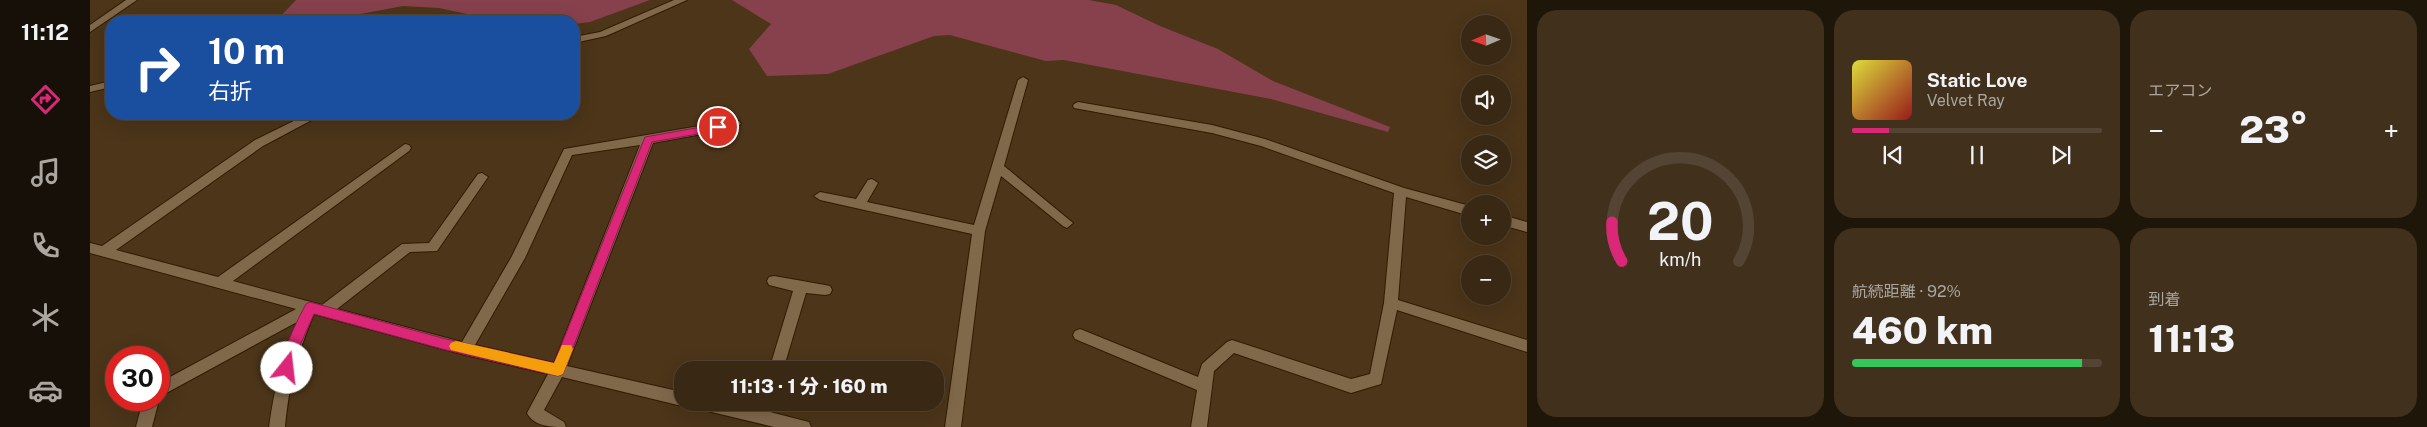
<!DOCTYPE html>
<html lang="ja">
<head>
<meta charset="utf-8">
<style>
	body { margin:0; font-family:"Public Sans","Noto Sans JP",sans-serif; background:#40301c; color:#f1f3f6; height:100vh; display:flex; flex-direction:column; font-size:19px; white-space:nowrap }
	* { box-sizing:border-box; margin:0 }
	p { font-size:16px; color:#aba6a0 }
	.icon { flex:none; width:28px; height:28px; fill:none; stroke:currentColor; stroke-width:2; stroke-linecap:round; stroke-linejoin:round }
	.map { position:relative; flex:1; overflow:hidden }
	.side { display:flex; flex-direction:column; gap:10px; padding:10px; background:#1f160a; width:900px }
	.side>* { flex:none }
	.hud { position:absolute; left:15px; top:15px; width:475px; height:105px; border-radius:20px; box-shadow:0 5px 20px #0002,0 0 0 1px #534433; background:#1a4fa0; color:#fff; overflow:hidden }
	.needle { width:32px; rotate:268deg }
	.tools { position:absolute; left:1371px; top:15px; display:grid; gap:10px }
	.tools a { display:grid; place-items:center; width:50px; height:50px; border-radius:50%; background:#392813; box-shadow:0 5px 20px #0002,0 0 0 1px #534433; font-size:25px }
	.speed { position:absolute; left:15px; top:346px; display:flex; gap:10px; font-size:25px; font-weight:700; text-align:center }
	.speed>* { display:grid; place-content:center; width:65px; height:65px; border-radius:50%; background:#392813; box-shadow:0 5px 20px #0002,0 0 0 1px #534433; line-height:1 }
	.speed .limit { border:8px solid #d22; background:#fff; color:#111 }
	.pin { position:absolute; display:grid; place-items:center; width:42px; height:42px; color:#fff; margin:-21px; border:2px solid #fff; border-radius:50%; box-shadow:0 1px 5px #0007 }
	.me { position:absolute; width:55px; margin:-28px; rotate:16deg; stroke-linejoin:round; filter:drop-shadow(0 0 4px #0008) }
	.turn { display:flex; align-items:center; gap:18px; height:105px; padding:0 20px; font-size:22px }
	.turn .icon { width:65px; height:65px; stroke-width:2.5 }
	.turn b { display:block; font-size:35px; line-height:42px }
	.big { font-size:38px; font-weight:800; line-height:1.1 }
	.side .tile { flex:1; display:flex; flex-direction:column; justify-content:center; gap:8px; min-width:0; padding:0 18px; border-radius:20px; background:#40301c }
	.side .dial { align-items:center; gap:0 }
	.dial svg { height:130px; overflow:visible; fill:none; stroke:#534433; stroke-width:7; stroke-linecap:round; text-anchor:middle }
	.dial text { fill:#f1f3f6; stroke:none }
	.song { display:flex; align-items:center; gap:15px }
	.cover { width:60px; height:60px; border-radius:8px; background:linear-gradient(135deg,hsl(60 70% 55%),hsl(0 70% 35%)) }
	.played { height:5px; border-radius:2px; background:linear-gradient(90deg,#db2777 15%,#534433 15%) }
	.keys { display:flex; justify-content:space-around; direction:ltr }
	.heat { display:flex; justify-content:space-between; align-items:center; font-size:28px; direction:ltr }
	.charge { height:8px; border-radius:4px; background:linear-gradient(90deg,#34c759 92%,#534433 0) }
	.side .tiles { flex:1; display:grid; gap:10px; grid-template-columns:repeat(3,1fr) }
	.tile:first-child { grid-row:span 2 }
	.trip { position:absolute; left:584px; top:361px; width:270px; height:50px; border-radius:20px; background:#392813; box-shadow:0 5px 20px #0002,0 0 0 1px #534433; font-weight:800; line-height:50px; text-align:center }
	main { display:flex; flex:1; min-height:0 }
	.tabs { display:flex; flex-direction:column; width:90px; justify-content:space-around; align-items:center; background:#171008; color:#aba6a0 }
	.tabs .icon { width:35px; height:35px }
	.tabs .current { color:#db2777 }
	.tabs b { font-size:22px; color:#f1f3f6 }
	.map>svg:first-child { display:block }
</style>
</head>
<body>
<main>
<nav class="tabs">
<b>11:12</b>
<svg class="icon current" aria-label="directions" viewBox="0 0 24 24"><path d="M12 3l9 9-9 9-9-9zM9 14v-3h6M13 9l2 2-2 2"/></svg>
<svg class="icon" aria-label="music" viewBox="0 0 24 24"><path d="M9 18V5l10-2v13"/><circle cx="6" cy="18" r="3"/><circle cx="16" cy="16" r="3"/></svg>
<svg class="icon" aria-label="phone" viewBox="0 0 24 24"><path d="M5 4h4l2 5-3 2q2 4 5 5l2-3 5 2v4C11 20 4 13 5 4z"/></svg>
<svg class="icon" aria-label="climate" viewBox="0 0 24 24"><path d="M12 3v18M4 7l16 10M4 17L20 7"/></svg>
<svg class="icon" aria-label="car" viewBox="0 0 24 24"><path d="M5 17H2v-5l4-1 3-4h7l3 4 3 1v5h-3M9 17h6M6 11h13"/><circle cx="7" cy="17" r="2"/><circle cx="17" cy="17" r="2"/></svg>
</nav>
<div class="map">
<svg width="1437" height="427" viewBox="0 0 1437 427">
	<rect width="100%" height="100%" fill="#4c3519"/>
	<!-- green -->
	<g fill="#86414d">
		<polygon points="206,0 560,0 500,22 484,24 484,21 410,21 349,8 313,6 233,21 186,21"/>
		<polygon points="642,0 999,0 1026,5 1070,26 1128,49 1183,81 1300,127 1298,132 1181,99 974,60 956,61 860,35 844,36 738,74 677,76 659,49 681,24"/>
	</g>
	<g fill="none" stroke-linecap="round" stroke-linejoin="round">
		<defs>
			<g id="minor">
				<polygon points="36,0 47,0 0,32 0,25"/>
				<polygon points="584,0 597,0 516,36 484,43 484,37 510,32"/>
				<polygon points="933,77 938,80 914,166 983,223 977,228 973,226 911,176 895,231 871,427 855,427 882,234 730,200 724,196 730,192 766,199 778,180 782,179 788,183 777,202 884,225 928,80"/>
				<polygon points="21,81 21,87 0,92 0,86"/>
				<polygon points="988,102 1122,125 1175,139 1314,188 1380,206 1380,216 1316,197 1308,300 1437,340 1437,352 1307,310 1291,384 1261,393 1144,353 1124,371 1117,427 1101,427 1107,390 985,339 983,335 985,331 990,329 995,331 1108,377 1112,364 1137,342 1142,340 1261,379 1280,374 1294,303 1304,193 1171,146 1122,133 984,108 983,106 984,104"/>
				<path d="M218 114H233L173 146 26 250 128 277 315 144 319 145 321 148 319 151 143 281 232 305 312 244 339 243 388 174 392 173 398 177 347 251 320 252 247 309 372 342 422 256 474 149 645 120 649 121 651 124 645 128 563 143 477 366 592 392V402L597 404 592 406 472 377 454 410 474 422 476 427C462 427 444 427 437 413L458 374 375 355 224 314C207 354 199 384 195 427H179C184 390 192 356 207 322L69 397V383L206 309 0 253V243L12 246 165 140ZM550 145 464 363 385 345 435 258 482 155Z"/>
				<polygon points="1412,215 1437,222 1437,232 1412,225"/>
				<polygon points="684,276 735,285 740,286 742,290 740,294 735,295 716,293 693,370 679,370 703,291 679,285 677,281 679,277"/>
				<polygon points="53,400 69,400 62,427 46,427"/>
				<polygon points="602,402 640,402 666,409 668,402 683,402 680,412 719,422 721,427 684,427 609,409 604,407"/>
			</g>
		</defs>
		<!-- minor casing -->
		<use href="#minor" stroke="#311c01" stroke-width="2"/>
		<!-- minor -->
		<use href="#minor" fill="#80684b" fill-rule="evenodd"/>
	</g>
	<!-- route -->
	<path fill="#db2777" stroke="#8e194d" d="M628 124 633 127 631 130 562 142 473 374 468 376 356 350 224 314 207 352 202 372H193C187 359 209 317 216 304L220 302 356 339 464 363 555 137Z"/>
	<!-- slow -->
	<polygon fill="#f59e0b" points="366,341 464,363 472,345 481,345 483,349 473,374 468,376 361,350 359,346 361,343"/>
</svg>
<div class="tools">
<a><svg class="needle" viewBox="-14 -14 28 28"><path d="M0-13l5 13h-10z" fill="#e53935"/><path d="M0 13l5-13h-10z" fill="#aba6a0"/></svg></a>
<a><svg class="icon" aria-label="sound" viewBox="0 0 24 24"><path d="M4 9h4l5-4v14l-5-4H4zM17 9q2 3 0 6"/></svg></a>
<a><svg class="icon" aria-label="layers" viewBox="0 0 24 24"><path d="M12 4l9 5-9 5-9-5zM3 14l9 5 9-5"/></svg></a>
<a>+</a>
<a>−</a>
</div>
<div class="speed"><div class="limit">30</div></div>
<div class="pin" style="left:628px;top:127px;background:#d93025"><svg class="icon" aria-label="arrive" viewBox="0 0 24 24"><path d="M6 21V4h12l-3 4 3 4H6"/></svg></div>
<svg class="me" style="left:197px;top:368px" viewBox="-20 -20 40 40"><circle r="19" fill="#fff"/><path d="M0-13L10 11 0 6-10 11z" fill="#db2777"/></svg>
<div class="trip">11:13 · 1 分 · 160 m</div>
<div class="hud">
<div class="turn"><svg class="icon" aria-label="right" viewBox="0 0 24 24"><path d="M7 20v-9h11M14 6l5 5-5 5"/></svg><div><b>10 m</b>右折</div></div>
</div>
</div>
<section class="side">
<div class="tiles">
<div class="tile dial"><svg viewBox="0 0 100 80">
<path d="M14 69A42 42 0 1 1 86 69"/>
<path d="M14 69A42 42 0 0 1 8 45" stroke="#db2777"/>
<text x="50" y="56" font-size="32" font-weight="700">20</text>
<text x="50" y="72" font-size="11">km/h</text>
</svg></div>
<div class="tile">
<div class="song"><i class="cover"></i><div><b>Static Love</b><p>Velvet Ray</p></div></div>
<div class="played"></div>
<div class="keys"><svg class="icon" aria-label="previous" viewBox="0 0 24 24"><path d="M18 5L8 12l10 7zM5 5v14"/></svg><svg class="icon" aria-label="pause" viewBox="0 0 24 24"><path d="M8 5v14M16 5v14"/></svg><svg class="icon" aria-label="next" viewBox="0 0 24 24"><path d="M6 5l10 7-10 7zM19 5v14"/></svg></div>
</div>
<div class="tile"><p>エアコン</p>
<div class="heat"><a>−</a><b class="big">23°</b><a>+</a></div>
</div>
<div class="tile"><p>航続距離 · 92%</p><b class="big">460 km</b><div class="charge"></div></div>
<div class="tile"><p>到着</p><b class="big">11:13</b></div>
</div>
</section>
</main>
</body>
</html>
